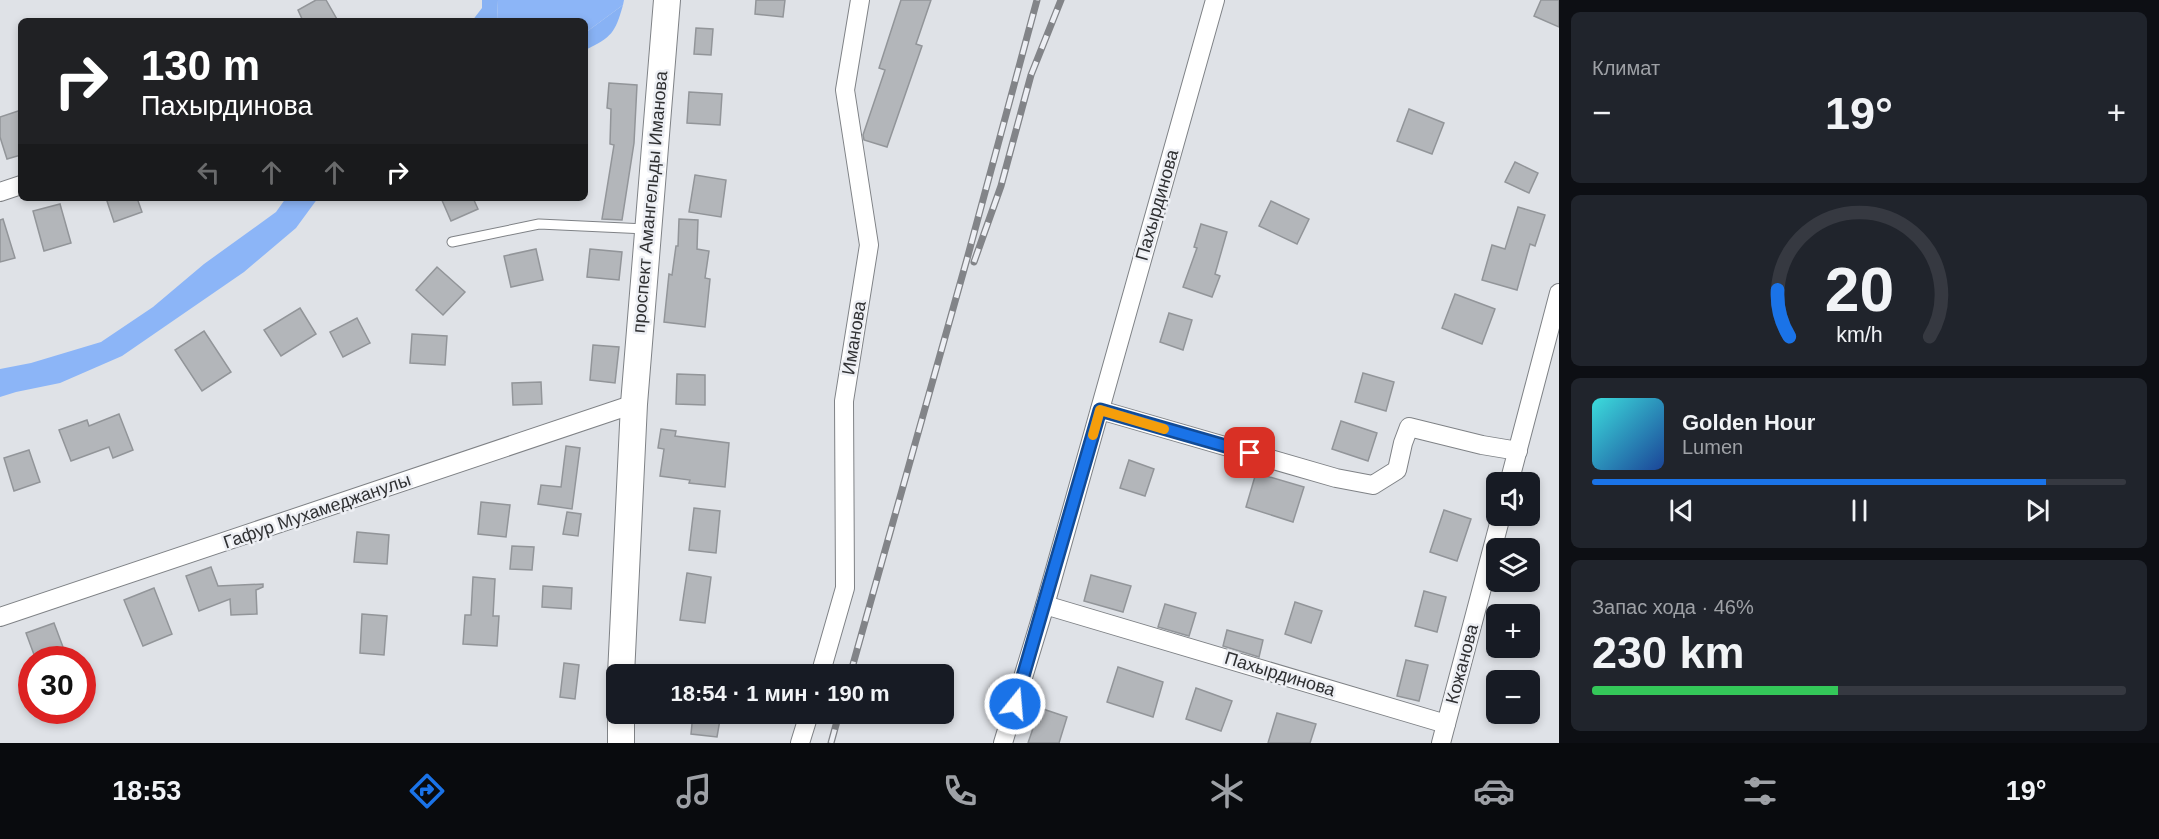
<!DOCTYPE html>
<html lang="ru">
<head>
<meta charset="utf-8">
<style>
	body { margin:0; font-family:Helvetica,sans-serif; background:#20242c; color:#f1f3f6; height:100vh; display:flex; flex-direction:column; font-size:22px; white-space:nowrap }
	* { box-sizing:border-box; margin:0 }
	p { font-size:20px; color:#9ea1a6 }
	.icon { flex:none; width:33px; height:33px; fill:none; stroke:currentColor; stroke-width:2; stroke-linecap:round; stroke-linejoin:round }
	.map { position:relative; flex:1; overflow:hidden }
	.drawer { display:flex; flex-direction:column; gap:12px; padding:12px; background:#0d0f14; width:600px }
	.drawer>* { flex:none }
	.banner { position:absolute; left:18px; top:18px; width:570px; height:183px; border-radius:9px; box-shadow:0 3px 9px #0003; background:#202124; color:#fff; overflow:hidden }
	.fabs { position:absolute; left:1486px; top:472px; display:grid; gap:12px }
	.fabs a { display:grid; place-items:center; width:54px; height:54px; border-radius:9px; background:#171b24; box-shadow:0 3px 9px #0003; font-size:30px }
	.speed { position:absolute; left:18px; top:646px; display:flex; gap:12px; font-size:30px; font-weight:700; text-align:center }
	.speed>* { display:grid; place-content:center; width:78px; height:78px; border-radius:50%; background:#171b24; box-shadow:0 3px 9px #0003; line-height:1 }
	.speed .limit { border:9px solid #d22; background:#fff; color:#111 }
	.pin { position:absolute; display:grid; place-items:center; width:51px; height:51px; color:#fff; margin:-26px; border-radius:12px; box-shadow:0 3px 9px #0006 }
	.me { position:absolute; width:66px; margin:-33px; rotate:17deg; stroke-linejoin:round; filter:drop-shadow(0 0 4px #0008) }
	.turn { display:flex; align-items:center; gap:21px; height:126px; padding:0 24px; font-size:27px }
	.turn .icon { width:78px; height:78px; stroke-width:2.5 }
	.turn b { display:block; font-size:42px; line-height:51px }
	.lanes { display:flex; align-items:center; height:57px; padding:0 24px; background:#0003; justify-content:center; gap:30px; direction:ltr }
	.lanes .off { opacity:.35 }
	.big { font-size:45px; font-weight:600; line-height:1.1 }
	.drawer .card { flex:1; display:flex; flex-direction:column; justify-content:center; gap:9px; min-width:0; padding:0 21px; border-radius:9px; background:#20242c }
	.drawer .dial { align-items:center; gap:0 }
	.dial svg { height:156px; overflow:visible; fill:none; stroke:#363941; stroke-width:7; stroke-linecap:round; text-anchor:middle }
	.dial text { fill:#f1f3f6; stroke:none }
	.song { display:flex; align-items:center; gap:18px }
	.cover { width:72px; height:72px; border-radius:9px; background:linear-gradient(135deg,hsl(180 70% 55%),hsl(220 70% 35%)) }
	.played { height:6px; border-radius:3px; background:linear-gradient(90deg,#1a73e8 85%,#363941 85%) }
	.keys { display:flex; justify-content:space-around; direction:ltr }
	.heat { display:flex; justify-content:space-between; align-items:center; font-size:33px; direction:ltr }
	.charge { height:9px; border-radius:4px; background:linear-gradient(90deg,#34c759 46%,#363941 0) }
	.trip { position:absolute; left:606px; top:664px; width:348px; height:60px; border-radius:9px; background:#171b24; box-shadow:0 3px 9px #0003; font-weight:600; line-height:60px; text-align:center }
	.dock { display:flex; height:96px; justify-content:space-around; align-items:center; background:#090b0e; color:#9ea1a6 }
	.dock .icon { width:42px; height:42px }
	.dock .selected { color:#1a73e8 }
	.dock b { font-size:27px; color:#f1f3f6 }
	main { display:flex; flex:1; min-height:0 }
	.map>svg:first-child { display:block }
</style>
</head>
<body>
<main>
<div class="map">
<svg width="1559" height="743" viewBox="0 0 1559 743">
	<rect width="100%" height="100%" fill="#dfe2e7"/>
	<!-- forest -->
	<g fill="#88b2f4">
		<polygon points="482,0 498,0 497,21 472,21 482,8"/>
		<path d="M623 5C615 33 612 37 585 50V33Z"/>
	</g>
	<!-- water -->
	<g fill="#8cb5f7">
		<polygon points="498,0 624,0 623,5 585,33 585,21 497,21"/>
		<polygon points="286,198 318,198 296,228 244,272 122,356 60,383 16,392 0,397 0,369 31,363 101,342 153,307 204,264 276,212"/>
	</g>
	<!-- building -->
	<g fill="#b3b6ba" stroke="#929599" stroke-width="1.5">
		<polygon points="316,0 326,0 338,21 303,21 298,10"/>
		<polygon points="756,0 785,0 783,17 755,14"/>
		<polygon points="901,0 931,0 916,44 922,46 887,147 864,140 863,135 885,70 879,68"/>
		<polygon points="1541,0 1559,0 1559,27 1534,16"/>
		<polygon points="696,28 713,29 711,55 694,54"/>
		<polygon points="609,83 637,85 634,143 622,220 602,219 614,145 610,144 611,109 607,108"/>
		<polygon points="689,92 722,94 720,125 687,123"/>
		<polygon points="1409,109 1444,123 1432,154 1397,141"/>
		<polygon points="21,110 21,155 7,159 0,137 0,117"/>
		<polygon points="1515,162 1538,173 1529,193 1505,182"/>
		<polygon points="695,175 726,180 721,217 689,212"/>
		<polygon points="106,198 137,198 142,212 114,222"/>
		<polygon points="441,198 473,198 478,209 451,221"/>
		<polygon points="1271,201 1309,219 1297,244 1259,226"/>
		<polygon points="60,204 71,243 44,251 33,211"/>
		<polygon points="1518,207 1545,215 1535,246 1530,244 1517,290 1482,280 1492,245 1505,249"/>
		<polygon points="3,219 15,258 0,262 0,220"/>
		<polygon points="679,219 698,220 697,249 709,251 705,278 710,279 705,327 664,322 669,274 672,275 676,246 678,246"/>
		<polygon points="1201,224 1227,232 1215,274 1220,276 1212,297 1183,287 1197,248 1194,247"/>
		<polygon points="536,249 543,280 511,287 504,256"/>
		<polygon points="590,249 622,252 619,280 587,277"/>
		<polygon points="437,267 465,292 443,315 416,290"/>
		<polygon points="1455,294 1495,309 1482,344 1442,328"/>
		<polygon points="300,308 316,334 281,356 264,330"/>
		<polygon points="1169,313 1192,320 1183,350 1160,342"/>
		<polygon points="357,318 370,343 343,357 330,332"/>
		<polygon points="204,331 231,372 202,391 175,350"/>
		<polygon points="412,334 447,336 445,365 410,363"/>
		<polygon points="593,345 619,347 615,383 590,380"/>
		<polygon points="1363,373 1394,382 1386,411 1355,402"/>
		<polygon points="677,374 705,375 705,405 676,404"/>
		<polygon points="541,382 542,404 513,405 512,383"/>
		<polygon points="119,414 133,450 113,458 109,447 71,461 59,430 87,420 89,426"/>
		<polygon points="1341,421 1377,433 1368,461 1332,449"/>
		<polygon points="661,429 676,431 675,436 729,443 725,487 689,483 690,480 660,476 664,449 658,448"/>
		<polygon points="566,446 580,448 572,509 538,504 541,485 561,487"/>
		<polygon points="29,450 40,482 14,491 4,458"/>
		<polygon points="1129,460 1154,469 1145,496 1120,488"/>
		<polygon points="1256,473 1304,487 1293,522 1246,507"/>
		<polygon points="481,502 510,505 506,537 478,534"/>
		<polygon points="694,508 720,511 716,553 689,550"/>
		<polygon points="1444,510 1471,519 1457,561 1430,552"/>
		<polygon points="567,512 581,514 578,536 563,534"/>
		<polygon points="357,532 389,535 387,564 354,562"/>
		<polygon points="512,546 534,547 532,570 510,569"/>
		<polygon points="211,567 218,586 263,584 263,587 256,590 257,614 231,615 230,599 199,611 186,576"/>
		<polygon points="687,573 711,577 705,623 680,620"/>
		<polygon points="1091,575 1131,586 1123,612 1084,601"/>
		<polygon points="473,577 495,579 493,616 499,616 497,646 463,644 465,615 471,615"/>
		<polygon points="543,586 572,588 571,609 542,607"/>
		<polygon points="154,588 172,634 143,646 124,600"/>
		<polygon points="1424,591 1446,597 1437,632 1415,626"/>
		<polygon points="1295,602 1322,611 1311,643 1285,634"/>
		<polygon points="1165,604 1196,613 1189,636 1158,627"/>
		<polygon points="362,614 387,616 384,655 360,653"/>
		<polygon points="54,623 66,655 53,660 36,660 26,633"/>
		<polygon points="1227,630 1263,640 1259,657 1223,646"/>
		<polygon points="1406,660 1428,665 1419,701 1397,696"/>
		<polygon points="564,663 579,665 575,699 560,697"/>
		<polygon points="1118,667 1163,682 1153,717 1107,702"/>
		<polygon points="1196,688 1232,701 1221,731 1186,719"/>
		<polygon points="1040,708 1067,717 1059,743 1028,743"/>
		<polygon points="1277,713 1316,724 1310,743 1268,743"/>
		<polygon points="693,714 721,714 717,737 691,734"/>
	</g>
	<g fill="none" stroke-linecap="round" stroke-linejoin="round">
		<defs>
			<polyline id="service" points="452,242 539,224 646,229"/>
			<g id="minor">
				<polyline points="0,192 21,185"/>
				<polyline points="1100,410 1336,478 1373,485 1397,470 1403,443 1409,427 1482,445 1518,451"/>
				<polyline points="1509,483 1559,293"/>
				<polyline points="1045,605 1446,724"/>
				<polyline points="0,617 634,404"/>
				<polyline points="820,675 845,588 844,401 869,245 845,90 860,0"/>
				<polyline points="800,743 809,714"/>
				<polyline points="1003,743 1045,605 1215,0"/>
				<polyline points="1441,743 1501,516"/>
			</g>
			<g id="secondary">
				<polyline points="621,675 634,404 667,0"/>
				<polyline points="621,743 621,714"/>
			</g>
		</defs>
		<!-- service casing -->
		<use href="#service" stroke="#7f8286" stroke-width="11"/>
		<!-- minor casing -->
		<use href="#minor" stroke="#7f8286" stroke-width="20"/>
		<!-- secondary casing -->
		<use href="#secondary" stroke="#7f8286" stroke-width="28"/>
		<!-- service -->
		<use href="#service" stroke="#fff" stroke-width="9"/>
		<!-- minor -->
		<use href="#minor" stroke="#fff" stroke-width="18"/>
		<!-- secondary -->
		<use href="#secondary" stroke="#fff" stroke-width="26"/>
		<defs>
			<g id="rail">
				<polyline points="974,262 1001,186 1031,75 1061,0"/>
				<polyline points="850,675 967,259 1037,0"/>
				<polyline points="831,743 839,714"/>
			</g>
		</defs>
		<!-- rail casing -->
		<use href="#rail" stroke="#828488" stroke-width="7"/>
		<!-- rail -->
		<use href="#rail" stroke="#edeff4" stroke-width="4.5" stroke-dasharray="14" stroke-linecap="butt"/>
	</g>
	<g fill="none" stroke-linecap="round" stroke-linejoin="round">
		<defs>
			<polyline id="route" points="1015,704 1100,410 1250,453"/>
		</defs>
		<!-- route casing -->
		<use href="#route" stroke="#114b97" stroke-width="15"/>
		<!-- route -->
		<use href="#route" stroke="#1a73e8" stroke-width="10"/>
		<!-- slow -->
		<polyline stroke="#f59e0b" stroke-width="10" points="1093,435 1100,410 1164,429"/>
	</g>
	<g text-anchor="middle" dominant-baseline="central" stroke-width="5" stroke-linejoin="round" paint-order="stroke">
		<!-- street labels -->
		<g font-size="18" fill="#303133" stroke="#edeff4">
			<text transform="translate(650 202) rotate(-85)">проспект Амангельды Иманова</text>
			<text transform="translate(1157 205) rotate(-74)">Пахырдинова</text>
			<text transform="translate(854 338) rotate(-81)">Иманова</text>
			<text transform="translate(317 511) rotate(-19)">Гафур Мухамеджанулы</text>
			<text transform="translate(1462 664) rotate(-75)">Кожанова</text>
			<text transform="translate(1280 674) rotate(17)">Пахырдинова</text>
		</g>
	</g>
</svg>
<div class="fabs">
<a><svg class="icon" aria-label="sound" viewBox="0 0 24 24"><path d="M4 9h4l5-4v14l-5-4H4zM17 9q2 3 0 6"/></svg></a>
<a><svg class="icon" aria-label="layers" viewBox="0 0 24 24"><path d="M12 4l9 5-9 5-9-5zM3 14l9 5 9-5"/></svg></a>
<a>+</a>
<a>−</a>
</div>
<div class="speed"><div class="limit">30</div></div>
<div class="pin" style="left:1250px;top:453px;background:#d93025"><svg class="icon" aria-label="arrive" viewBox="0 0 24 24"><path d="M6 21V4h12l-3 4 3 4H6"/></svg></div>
<svg class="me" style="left:1015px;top:704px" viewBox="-20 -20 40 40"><circle r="17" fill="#1a73e8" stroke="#fff" stroke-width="3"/><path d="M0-11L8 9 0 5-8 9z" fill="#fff"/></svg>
<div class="trip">18:54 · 1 мин · 190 m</div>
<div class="banner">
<div class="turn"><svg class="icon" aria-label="right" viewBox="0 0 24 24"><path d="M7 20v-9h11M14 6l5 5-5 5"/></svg><div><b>130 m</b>Пахырдинова</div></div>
<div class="lanes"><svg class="icon off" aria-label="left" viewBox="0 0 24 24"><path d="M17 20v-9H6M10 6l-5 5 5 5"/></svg><svg class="icon off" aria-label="ahead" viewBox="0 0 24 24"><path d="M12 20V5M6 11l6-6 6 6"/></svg><svg class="icon off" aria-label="ahead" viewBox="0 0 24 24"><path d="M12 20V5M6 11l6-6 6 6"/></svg><svg class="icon" aria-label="right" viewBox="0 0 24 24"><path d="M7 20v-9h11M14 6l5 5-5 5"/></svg></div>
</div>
</div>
<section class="drawer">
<div class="card"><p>Климат</p>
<div class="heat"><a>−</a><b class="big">19°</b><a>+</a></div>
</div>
<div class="card dial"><svg viewBox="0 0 100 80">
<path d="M14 69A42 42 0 1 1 86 69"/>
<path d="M14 69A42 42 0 0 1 8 45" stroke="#1a73e8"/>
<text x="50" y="56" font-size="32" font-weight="700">20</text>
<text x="50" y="72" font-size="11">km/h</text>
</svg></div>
<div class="card">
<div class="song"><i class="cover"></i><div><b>Golden Hour</b><p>Lumen</p></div></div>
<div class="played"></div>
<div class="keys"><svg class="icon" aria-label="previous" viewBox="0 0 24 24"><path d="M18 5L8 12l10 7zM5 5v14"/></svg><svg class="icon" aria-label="pause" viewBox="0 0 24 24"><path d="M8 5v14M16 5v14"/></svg><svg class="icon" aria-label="next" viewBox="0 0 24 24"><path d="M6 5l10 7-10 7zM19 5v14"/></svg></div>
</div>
<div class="card"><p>Запас хода · 46%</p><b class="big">230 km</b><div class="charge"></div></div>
</section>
</main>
<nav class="dock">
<b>18:53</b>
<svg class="icon selected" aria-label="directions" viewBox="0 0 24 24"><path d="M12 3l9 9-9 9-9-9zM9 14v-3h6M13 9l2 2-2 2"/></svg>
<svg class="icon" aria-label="music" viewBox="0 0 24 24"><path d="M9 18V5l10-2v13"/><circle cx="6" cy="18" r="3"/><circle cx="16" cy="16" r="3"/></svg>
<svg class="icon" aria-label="phone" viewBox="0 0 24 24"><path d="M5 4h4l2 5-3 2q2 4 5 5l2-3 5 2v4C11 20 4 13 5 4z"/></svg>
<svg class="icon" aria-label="climate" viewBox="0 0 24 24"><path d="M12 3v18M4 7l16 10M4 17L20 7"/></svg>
<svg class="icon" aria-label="car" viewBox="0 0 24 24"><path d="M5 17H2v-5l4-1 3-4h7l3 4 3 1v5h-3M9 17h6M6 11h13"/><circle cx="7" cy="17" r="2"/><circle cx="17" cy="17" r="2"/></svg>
<svg class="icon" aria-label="filters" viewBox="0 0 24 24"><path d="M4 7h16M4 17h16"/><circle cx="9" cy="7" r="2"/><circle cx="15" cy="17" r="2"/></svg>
<b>19°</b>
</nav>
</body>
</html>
